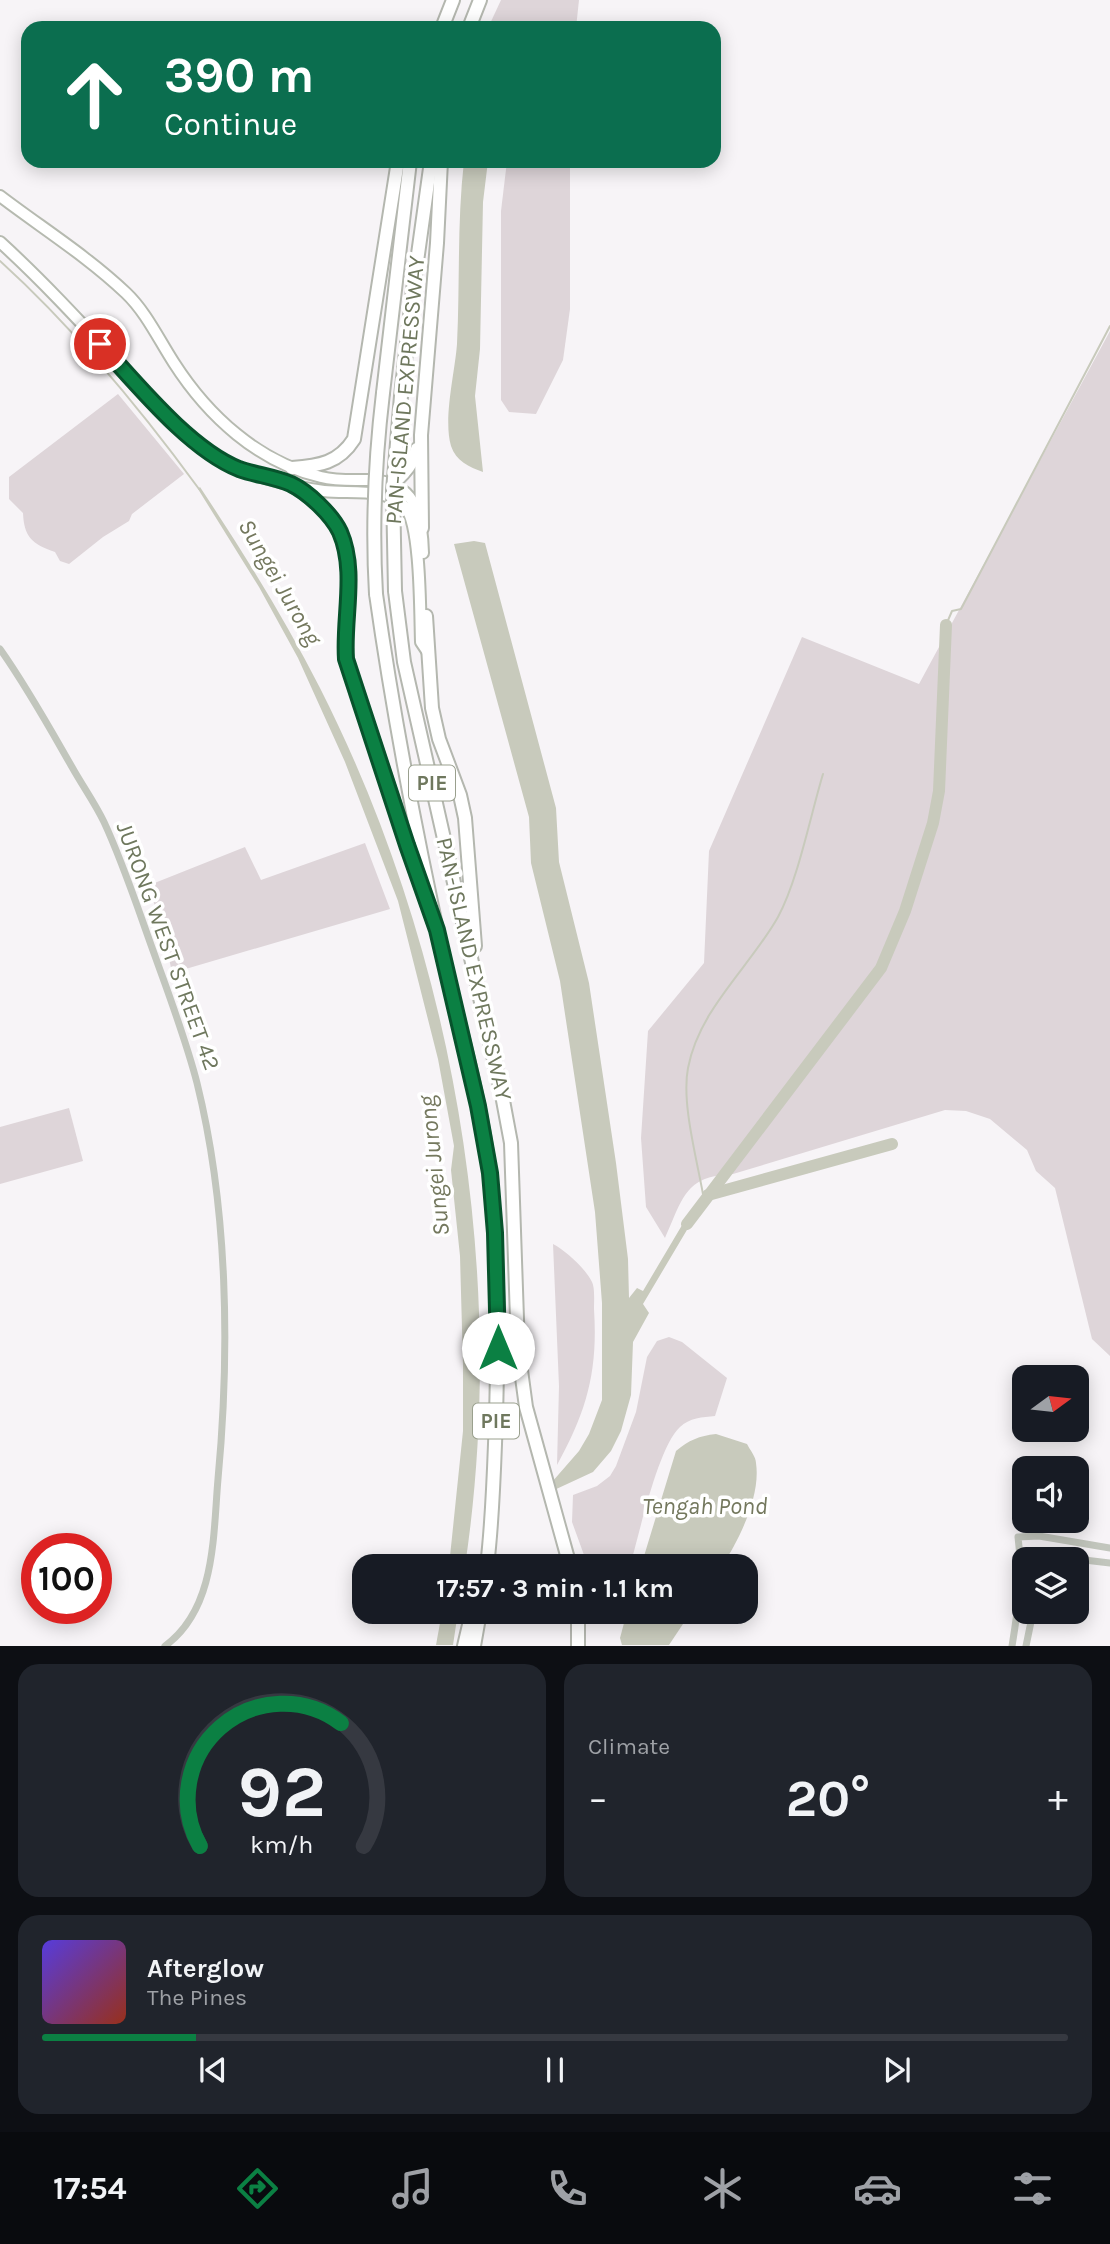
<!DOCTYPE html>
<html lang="en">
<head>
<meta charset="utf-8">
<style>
	body { margin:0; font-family:Karla,sans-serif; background:#20242c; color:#f1f3f6; height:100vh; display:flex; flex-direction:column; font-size:26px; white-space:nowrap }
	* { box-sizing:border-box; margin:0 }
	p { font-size:23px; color:#9ea1a6 }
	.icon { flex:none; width:38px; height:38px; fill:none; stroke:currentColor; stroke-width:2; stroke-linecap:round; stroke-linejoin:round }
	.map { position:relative; height:1646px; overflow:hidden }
	.sheet { display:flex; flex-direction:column; gap:18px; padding:18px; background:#0d0f14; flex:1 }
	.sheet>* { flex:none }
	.top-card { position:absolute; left:21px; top:21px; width:700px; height:147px; border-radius:21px; box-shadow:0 4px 18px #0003; background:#0b6e4f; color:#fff; overflow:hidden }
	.needle { width:46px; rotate:75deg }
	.controls { position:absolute; left:1012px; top:1365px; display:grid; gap:14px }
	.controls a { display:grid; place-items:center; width:77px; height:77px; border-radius:14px; background:#171b24; box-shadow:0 4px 18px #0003; font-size:35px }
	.speed { position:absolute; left:21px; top:1533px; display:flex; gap:14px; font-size:35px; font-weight:700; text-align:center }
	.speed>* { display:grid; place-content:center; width:91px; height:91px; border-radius:50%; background:#171b24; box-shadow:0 4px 18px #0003; line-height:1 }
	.speed .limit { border:10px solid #d22; background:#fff; color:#111 }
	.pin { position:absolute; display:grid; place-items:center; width:60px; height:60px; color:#fff; margin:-30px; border:4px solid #fff; border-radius:50%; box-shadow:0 2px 7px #0007 }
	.me { position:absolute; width:77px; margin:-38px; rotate:0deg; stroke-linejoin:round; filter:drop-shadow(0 0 5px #0008) }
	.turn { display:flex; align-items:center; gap:24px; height:147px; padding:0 28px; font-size:32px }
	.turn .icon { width:91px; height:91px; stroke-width:2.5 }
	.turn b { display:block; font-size:49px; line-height:60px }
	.big { font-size:52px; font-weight:700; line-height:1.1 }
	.sheet .tile { flex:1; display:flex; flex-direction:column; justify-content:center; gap:10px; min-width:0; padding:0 24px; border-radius:21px; background:#20242c }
	.sheet .dial { align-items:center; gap:0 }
	.dial svg { height:182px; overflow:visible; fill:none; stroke:#363941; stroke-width:7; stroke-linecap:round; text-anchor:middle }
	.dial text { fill:#f1f3f6; stroke:none }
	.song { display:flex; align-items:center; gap:21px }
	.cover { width:84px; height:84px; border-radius:10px; background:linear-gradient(135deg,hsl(250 70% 55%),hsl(10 70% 35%)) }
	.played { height:7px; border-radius:4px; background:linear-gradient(90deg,#0b8043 15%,#363941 15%) }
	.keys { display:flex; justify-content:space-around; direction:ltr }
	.heat { display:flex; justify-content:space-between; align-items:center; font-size:38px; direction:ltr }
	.sheet .tiles { flex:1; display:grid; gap:18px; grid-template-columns:1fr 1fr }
	.tile:last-child { grid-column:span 2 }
	.trip { position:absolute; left:352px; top:1554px; width:406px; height:70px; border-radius:21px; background:#171b24; box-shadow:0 4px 18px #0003; font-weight:700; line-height:70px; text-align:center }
	.menu { display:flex; height:112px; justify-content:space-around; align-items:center; background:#090b0e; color:#9ea1a6 }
	.menu .icon { width:49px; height:49px }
	.menu .on { color:#0b8043 }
	.menu b { font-size:32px; color:#f1f3f6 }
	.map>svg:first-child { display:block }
</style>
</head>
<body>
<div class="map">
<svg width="1110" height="1646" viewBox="0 0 1110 1646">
	<rect width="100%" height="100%" fill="#f7f4f7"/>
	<!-- green -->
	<g fill="#ded5d9">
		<polygon points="501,0 579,0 576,28 488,28"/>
		<polygon points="507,161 570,161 570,309 563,360 536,414 509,412 501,400 501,211"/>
		<path d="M1110 331V1356L1092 1339 1055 1188 1036 1171 1027 1150 990 1119 966 1111 945 1110 733 1174C684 1176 683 1199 665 1238L646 1207 641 1138 648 1031 704 963 709 851 802 637 919 684Z"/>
		<path d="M118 394 184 474 132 514 129 521 103 537 69 564 60 561 55 552C32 544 24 537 23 513L9 499V477Z"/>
		<polygon points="365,843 390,909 172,973 162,923 147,886 245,847 261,880"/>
		<polygon points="69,1108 83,1161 0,1184 0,1127"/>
		<path d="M553 1244C565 1250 586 1269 592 1282 595 1288 594 1301 594 1309 598 1371 587 1411 557 1465L559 1386Z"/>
		<path d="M669 1337 682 1342 727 1378 715 1416C703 1417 689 1418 680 1427 658 1447 639 1535 630 1566H588L572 1522 573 1495 597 1486 610 1476 616 1466 636 1412 647 1357 657 1341Z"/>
	</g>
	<!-- water -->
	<g fill="#c8cabc">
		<path d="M464 161H488L483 202 480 349 475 396 483 472C469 467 456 461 451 446 443 419 455 372 457 344 460 283 457 222 464 161Z"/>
		<path d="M200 487C243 552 285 619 320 688 454 952 509 1274 465 1566H449L463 1431V1365L460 1256 451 1170 454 1146 438 1059 398 901 345 762 298 658 259 587 198 489Z"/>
		<polygon points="474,541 485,543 556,808 559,862 589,983 616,1163 628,1259 629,1298 637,1288 643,1291 691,1210 697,1213 643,1304 649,1313 633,1342 631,1395 621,1431 611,1451 593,1472 552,1491 552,1482 579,1451 589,1434 602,1400 602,1303 595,1212 560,981 531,863 529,817 454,544"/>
		<path d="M716 1434 747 1444C750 1450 756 1457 756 1463 761 1496 739 1540 722 1566H641L676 1451C689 1440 699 1436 716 1434Z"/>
		<polygon points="442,1612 458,1612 453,1645 436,1645"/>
		<polygon points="627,1612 691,1612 669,1645 622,1645 620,1638"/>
	</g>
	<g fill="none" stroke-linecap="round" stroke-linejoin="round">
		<!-- stream -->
		<g stroke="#c8cabc" stroke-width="2">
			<path d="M0 261C75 329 139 407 199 489"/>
			<polyline points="946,625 952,611 961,609 1110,326"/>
			<path d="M704 1200C698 1163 681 1104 688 1068 699 1009 750 967 778 917 798 880 810 817 823 774"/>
		</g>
		<!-- river -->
		<g stroke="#c8cabc" stroke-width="12">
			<polyline points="708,1195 892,1144"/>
			<polyline points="687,1224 881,968 905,911 933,823 939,791 946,625"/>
		</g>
		<defs>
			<g id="secondary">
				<path d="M0 196C42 228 87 256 126 293 146 312 159 340 174 363 208 416 258 462 321 477 337 481 352 480 368 480 416 481 422 514 423 553"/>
				<path d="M0 242C45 283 85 327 126 371 154 402 183 435 219 458 245 475 293 487 324 491 349 494 387 487 405 507 421 524 420 615 421 642L429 654"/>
			</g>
			<g id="motorway">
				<polyline points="442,28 453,0"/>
				<polyline points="469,28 480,0"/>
				<polyline points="383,393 410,161"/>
				<polyline points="401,396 413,290 431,161"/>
				<path d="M292 468C319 466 339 463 354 439L398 161"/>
				<path d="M292 485C303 493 317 501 327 512 362 552 343 610 346 659L423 890"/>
				<path d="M380 494C395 482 412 469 417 449"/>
				<polyline points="422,528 421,435 437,243 441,161"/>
				<polyline points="395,591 404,662 502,1095 511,1143 518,1348 526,1407 570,1566"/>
				<path d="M376 594C393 714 416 834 442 953 459 1026 481 1100 490 1175 499 1256 498 1337 496 1418 494 1467 493 1518 487 1566"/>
				<polyline points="426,616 432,708 439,739 460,795 465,818 475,946"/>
				<polyline points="464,1646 472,1612"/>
				<polyline points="474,1646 480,1612"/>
				<polyline points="578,1646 578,1612"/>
			</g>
		</defs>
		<!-- secondary casing -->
		<use href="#secondary" stroke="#b6bab0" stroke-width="14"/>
		<!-- motorway casing -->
		<use href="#motorway" stroke="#b4b7af" stroke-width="16"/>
		<!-- minor -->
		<g stroke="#c2c6bd" stroke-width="7">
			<path d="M0 649C27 687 49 727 72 767 82 785 95 803 104 822 124 865 139 912 155 956 170 998 186 1040 197 1083 228 1208 230 1351 218 1479 213 1536 216 1609 165 1646"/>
			<polyline points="1020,1554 1075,1559"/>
			<polyline points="1076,1559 1110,1563"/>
			<path d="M1012 1646C1018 1610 1023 1572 1018 1537L1039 1536 1110 1548"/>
			<polyline points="1026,1646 1033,1612"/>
		</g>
		<!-- secondary -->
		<use href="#secondary" stroke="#fff" stroke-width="10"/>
		<!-- motorway -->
		<use href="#motorway" stroke="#fff" stroke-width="12"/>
		<defs>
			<g id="motorway-bridge">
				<polyline points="395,591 393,490 401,396"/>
				<path d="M376 594C372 526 375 460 383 393"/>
			</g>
		</defs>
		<!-- motorway-bridge casing -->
		<use href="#motorway-bridge" stroke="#b4b7af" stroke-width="16" stroke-linecap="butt"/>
		<!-- motorway-bridge -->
		<use href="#motorway-bridge" stroke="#fff" stroke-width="12"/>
	</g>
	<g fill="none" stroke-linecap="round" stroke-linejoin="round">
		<defs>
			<path id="route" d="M100 344C137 384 189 449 239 469 256 475 275 477 291 484 308 492 332 515 340 532 357 571 343 618 346 659L407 845 437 930 478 1106 490 1173 495 1233 498 1348"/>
		</defs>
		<!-- route casing -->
		<use href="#route" stroke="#07532c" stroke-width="18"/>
		<!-- route -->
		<use href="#route" stroke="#0b8043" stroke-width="12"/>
	</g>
	<g text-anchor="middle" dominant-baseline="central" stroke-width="7" stroke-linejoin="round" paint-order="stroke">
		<!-- shield labels -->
		<g fill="#fff" stroke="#9aa08e" stroke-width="2">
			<rect x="409" y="765.5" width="46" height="35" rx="5"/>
			<rect x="473" y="1403.5" width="46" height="35" rx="5"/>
		</g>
		<g font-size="21" font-weight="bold" fill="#6f785e">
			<text x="432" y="783">PIE</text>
			<text x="496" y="1421">PIE</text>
		</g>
		<!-- street labels -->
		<g font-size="23" fill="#6f785e" stroke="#fff">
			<text transform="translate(405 390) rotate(-85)">PAN-ISLAND EXPRESSWAY</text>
			<text transform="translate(168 946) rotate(70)">JURONG WEST STREET 42</text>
			<text transform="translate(474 969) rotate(77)">PAN-ISLAND EXPRESSWAY</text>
		</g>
		<!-- water labels -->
		<g font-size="24" font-style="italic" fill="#74785e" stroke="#fff">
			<text transform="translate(280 582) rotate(60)">Sungei Jurong</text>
			<text transform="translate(434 1166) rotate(-96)">Sungei Jurong</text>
			<text x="705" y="1506">Tengah Pond</text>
		</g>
	</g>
</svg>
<div class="controls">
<a><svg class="needle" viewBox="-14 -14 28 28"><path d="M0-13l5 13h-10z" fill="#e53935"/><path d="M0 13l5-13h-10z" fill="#9ea1a6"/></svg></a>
<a><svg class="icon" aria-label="sound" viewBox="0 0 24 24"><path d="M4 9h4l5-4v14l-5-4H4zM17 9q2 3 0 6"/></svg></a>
<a><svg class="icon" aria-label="layers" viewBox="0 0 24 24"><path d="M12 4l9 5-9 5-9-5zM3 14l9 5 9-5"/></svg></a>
</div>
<div class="speed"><div class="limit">100</div></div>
<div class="pin" style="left:100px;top:344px;background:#d93025"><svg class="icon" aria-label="arrive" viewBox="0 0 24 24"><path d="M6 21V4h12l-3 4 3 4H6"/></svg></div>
<svg class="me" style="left:498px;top:1348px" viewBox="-20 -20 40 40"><circle r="19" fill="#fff"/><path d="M0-13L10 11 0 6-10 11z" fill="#0b8043"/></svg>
<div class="trip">17:57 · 3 min · 1.1 km</div>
<div class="top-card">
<div class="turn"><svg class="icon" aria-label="ahead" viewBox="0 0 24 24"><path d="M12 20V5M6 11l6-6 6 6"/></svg><div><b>390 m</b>Continue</div></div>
</div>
</div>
<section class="sheet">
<div class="tiles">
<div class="tile dial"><svg viewBox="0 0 100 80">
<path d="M14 69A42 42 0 1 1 86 69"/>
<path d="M14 69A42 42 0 0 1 76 15" stroke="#0b8043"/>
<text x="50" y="56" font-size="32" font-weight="700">92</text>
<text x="50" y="72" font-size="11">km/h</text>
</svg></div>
<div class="tile"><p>Climate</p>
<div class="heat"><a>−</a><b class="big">20°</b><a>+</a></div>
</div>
<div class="tile">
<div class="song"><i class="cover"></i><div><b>Afterglow</b><p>The Pines</p></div></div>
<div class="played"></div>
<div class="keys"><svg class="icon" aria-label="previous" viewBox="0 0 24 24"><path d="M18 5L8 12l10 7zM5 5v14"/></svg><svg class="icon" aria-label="pause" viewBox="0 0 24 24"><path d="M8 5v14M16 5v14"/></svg><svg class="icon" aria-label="next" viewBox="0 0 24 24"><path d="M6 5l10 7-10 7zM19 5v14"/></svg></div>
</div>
</div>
</section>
<nav class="menu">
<b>17:54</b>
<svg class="icon on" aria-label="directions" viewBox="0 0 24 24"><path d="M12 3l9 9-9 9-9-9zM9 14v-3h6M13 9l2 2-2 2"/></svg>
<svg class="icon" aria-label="music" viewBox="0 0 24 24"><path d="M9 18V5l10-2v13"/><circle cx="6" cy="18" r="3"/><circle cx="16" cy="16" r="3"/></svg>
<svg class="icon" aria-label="phone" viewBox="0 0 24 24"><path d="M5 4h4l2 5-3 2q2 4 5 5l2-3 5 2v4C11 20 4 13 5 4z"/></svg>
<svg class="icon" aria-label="climate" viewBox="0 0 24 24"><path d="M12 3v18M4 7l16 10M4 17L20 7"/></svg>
<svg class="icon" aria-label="car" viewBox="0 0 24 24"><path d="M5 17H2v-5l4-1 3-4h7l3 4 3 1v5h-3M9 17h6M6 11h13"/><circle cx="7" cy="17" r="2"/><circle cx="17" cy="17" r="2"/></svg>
<svg class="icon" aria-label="filters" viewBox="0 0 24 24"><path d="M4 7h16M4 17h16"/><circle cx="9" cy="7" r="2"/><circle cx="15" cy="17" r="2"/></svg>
</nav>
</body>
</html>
